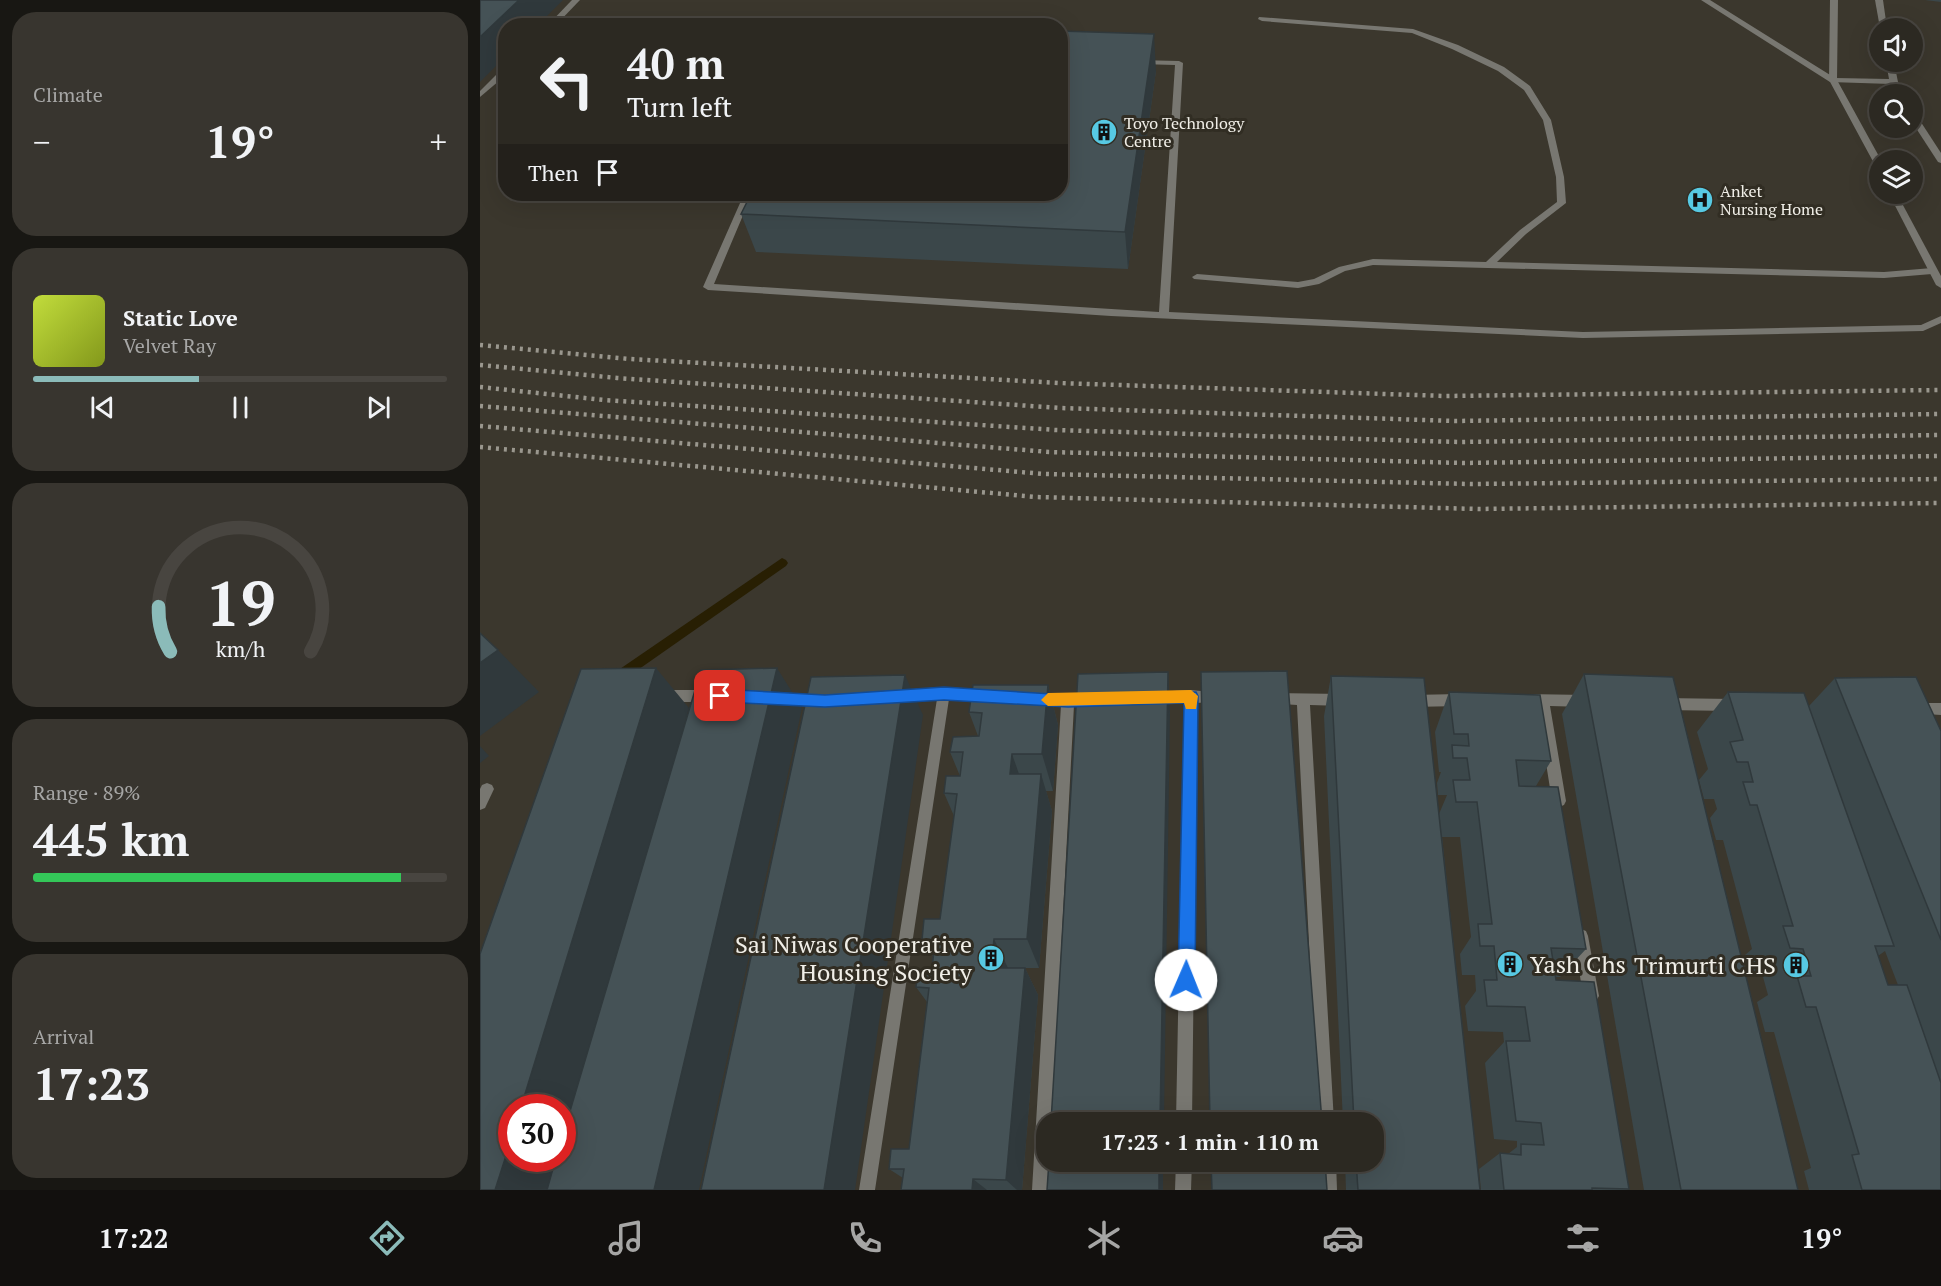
<!DOCTYPE html>
<html lang="en">
<head>
<meta charset="utf-8">
<style>
	body { margin:0; font-family:"PT Serif",serif; background:#38352f; color:#f1f3f6; height:100vh; display:flex; flex-direction:column; font-size:22px; white-space:nowrap }
	* { box-sizing:border-box; margin:0 }
	p { font-size:20px; color:#a6a6a5 }
	.icon { flex:none; width:33px; height:33px; fill:none; stroke:currentColor; stroke-width:2; stroke-linecap:round; stroke-linejoin:round }
	.map { position:relative; flex:1; overflow:hidden }
	.side { display:flex; flex-direction:column; gap:12px; padding:12px; background:#181713; width:480px }
	.side>* { flex:none }
	.top-card { position:absolute; left:18px; top:18px; width:570px; height:183px; border-radius:24px; box-shadow:0 6px 24px #0002,0 0 0 2px #484540; background:#2c2922; color:#f1f3f6; overflow:hidden }
	.tools { position:absolute; left:1389px; top:18px; display:grid; gap:12px }
	.tools a { display:grid; place-items:center; width:54px; height:54px; border-radius:50%; background:#2c2922; box-shadow:0 6px 24px #0002,0 0 0 2px #484540; font-size:30px }
	.speed { position:absolute; left:18px; top:1094px; display:flex; gap:12px; font-size:30px; font-weight:700; text-align:center }
	.speed>* { display:grid; place-content:center; width:78px; height:78px; border-radius:50%; background:#2c2922; box-shadow:0 6px 24px #0002,0 0 0 2px #484540; line-height:1 }
	.speed .limit { border:9px solid #d22; background:#fff; color:#111 }
	.pin { position:absolute; display:grid; place-items:center; width:51px; height:51px; color:#fff; margin:-26px; border-radius:12px; box-shadow:0 3px 9px #0006 }
	.me { position:absolute; width:66px; margin:-33px; rotate:1deg; stroke-linejoin:round; filter:drop-shadow(0 0 4px #0008) }
	.turn { display:flex; align-items:center; gap:21px; height:126px; padding:0 30px; font-size:27px }
	.turn .icon { width:78px; height:78px; stroke-width:2.5 }
	.turn b { display:block; font-size:42px; line-height:51px }
	.then { display:flex; align-items:center; height:57px; padding:0 30px; background:#0003; gap:12px; font-size:22px }
	.big { font-size:45px; font-weight:700; line-height:1.1 }
	.side .tile { flex:1; display:flex; flex-direction:column; justify-content:center; gap:9px; min-width:0; padding:0 21px; border-radius:24px; background:#38352f }
	.side .dial { align-items:center; gap:0 }
	.dial svg { height:156px; overflow:visible; fill:none; stroke:#484540; stroke-width:7; stroke-linecap:round; text-anchor:middle }
	.dial text { fill:#f1f3f6; stroke:none }
	.song { display:flex; align-items:center; gap:18px }
	.cover { width:72px; height:72px; border-radius:9px; background:linear-gradient(135deg,hsl(70 70% 55%),hsl(70 70% 35%)) }
	.played { height:6px; border-radius:3px; background:linear-gradient(90deg,#8bbbb9 40%,#484540 40%) }
	.keys { display:flex; justify-content:space-around; direction:ltr }
	.heat { display:flex; justify-content:space-between; align-items:center; font-size:33px; direction:ltr }
	.charge { height:9px; border-radius:4px; background:linear-gradient(90deg,#34c759 89%,#484540 0) }
	.trip { position:absolute; left:556px; top:1112px; width:348px; height:60px; border-radius:24px; background:#2c2922; box-shadow:0 6px 24px #0002,0 0 0 2px #484540; font-weight:700; line-height:60px; text-align:center }
	.tab-bar { display:flex; height:96px; justify-content:space-around; align-items:center; background:#12100e; color:#a6a6a5 }
	.tab-bar .icon { width:42px; height:42px }
	.tab-bar .selected { color:#8bbbb9 }
	.tab-bar b { font-size:27px; color:#f1f3f6 }
	main { display:flex; flex:1; min-height:0 }
	.map>svg:first-child { display:block }
</style>
</head>
<body>
<main>
<section class="side">
<div class="tile"><p>Climate</p>
<div class="heat"><a>−</a><b class="big">19°</b><a>+</a></div>
</div>
<div class="tile">
<div class="song"><i class="cover"></i><div><b>Static Love</b><p>Velvet Ray</p></div></div>
<div class="played"></div>
<div class="keys"><svg class="icon" aria-label="previous" viewBox="0 0 24 24"><path d="M18 5L8 12l10 7zM5 5v14"/></svg><svg class="icon" aria-label="pause" viewBox="0 0 24 24"><path d="M8 5v14M16 5v14"/></svg><svg class="icon" aria-label="next" viewBox="0 0 24 24"><path d="M6 5l10 7-10 7zM19 5v14"/></svg></div>
</div>
<div class="tile dial"><svg viewBox="0 0 100 80">
<path d="M14 69A42 42 0 1 1 86 69"/>
<path d="M14 69A42 42 0 0 1 8 46" stroke="#8bbbb9"/>
<text x="50" y="56" font-size="32" font-weight="700">19</text>
<text x="50" y="72" font-size="11">km/h</text>
</svg></div>
<div class="tile"><p>Range · 89%</p><b class="big">445 km</b><div class="charge"></div></div>
<div class="tile"><p>Arrival</p><b class="big">17:23</b></div>
</section>
<div class="map">
<svg width="1461" height="1190" viewBox="0 0 1461 1190">
	<rect width="100%" height="100%" fill="#3b372d"/>
	<g fill="none" stroke-linecap="round" stroke-linejoin="round">
		<!-- stream -->
		<polygon fill="#281f03" fill-rule="evenodd" points="302,558 306,560 308,563 306,566 142,681 138,682 134,681 132,677 134,673"/>
		<!-- lane -->
		<g fill="#787771" fill-rule="evenodd">
			<polygon points="92,0 100,0 75,26 67,26"/>
			<polygon points="1221,0 1230,0 1355,78 1409,79 1406,62 1414,62 1418,82 1425,94 1417,94 1411,84 1350,82"/>
			<polygon points="1395,0 1403,0 1407,28 1400,28"/>
			<polygon points="779,17 933,29 978,45 1024,67 1050,86 1071,120 1084,177 1086,203 1046,234 1017,262 1404,272 1452,268 1457,271 1452,274 1404,278 893,265 865,271 839,284 818,288 714,279 712,277 717,274 818,282 834,279 859,267 893,259 1006,262 1040,230 1077,202 1076,177 1063,120 1044,90 1018,71 972,49 932,33 782,21 778,19"/>
			<polygon points="656,60 699,61 703,63 689,312 1103,332 1441,325 1461,316 1461,323 1443,331 1103,338 631,316 228,290 223,287 264,194 272,194 234,284 679,312 695,65 659,64 656,64"/>
			<polygon points="23,68 26,68 26,75 0,97 0,91"/>
			<polygon points="1432,113 1435,113 1461,153 1461,163 1458,162 1432,122"/>
		</g>
		<!-- street -->
		<g fill="#787771" fill-rule="evenodd">
			<polygon points="1350,0 1358,0 1357,80 1401,160 1400,169 1396,167 1349,80"/>
			<polygon points="1409,194 1417,194 1461,276 1461,288 1456,285"/>
			<polygon points="464,687 506,690 511,692 512,696 511,700 506,702 469,699 395,1190 379,1190 457,699 419,702 414,700 413,696 414,692 419,690"/>
			<polygon points="182,690 228,690 233,692 234,696 233,700 228,702 182,702 177,700 176,696 177,692"/>
			<polygon points="711,690 742,693 743,697 742,701 717,703 712,1122 696,1122 704,703 673,704 668,702 667,698 668,694 673,692"/>
			<polygon points="302,693 342,695 347,697 348,701 347,705 342,707 302,705 297,703 296,699 297,695"/>
			<polygon points="557,693 611,694 616,696 617,700 616,704 594,705 572,1122 567,1122 567,1161 570,1161 568,1190 552,1190 581,705 552,703 551,699 552,695"/>
			<polygon points="793,693 863,694 868,696 869,700 868,704 863,706 830,705 854,1122 838,1122 817,705 788,703 787,699 788,695"/>
			<polygon points="980,694 985,696 986,700 985,704 980,706 931,707 926,705 925,701 926,697 931,695"/>
			<polygon points="1045,694 1106,695 1111,697 1112,701 1111,705 1106,707 1070,706 1086,801 1084,805 1079,807 1074,805 1072,801 1057,706 1040,704 1039,700 1040,696"/>
			<polygon points="1183,698 1253,699 1258,701 1259,705 1258,709 1253,711 1183,710 1178,708 1177,704 1178,700"/>
			<polygon points="1435,703 1461,703 1461,715 1430,713 1429,709 1430,705"/>
			<polygon points="7,783 12,785 14,789 5,808 0,810 0,789 2,785"/>
			<polygon points="1101,929 1106,931 1108,936 1119,996 1116,1001 1111,1004 1106,1001 1103,996 1094,936 1096,931"/>
			<polygon points="696,1161 712,1161 711,1190 695,1190"/>
			<polygon points="840,1161 856,1161 857,1190 841,1190"/>
		</g>
		<!-- rail -->
		<g stroke="#9a978e" stroke-width="4.5" stroke-dasharray="3 5" stroke-linecap="butt">
			<polyline points="0,345 150,359 579,383 965,396 1461,390"/>
			<polyline points="0,365 137,378 581,408 975,421 1461,414"/>
			<polyline points="0,387 124,400 576,430 979,442 1461,435"/>
			<polyline points="0,406 569,452 983,463 1461,456"/>
			<polyline points="0,426 564,474 990,484 1461,479"/>
			<polyline points="0,447 556,497 998,509 1461,503"/>
		</g>
	</g>
	<!-- wall -->
	<g fill="#3b474a" fill-rule="evenodd">
		<polygon points="1445,0 1461,0 1461,2"/>
		<polygon points="676,71 648,269 276,252 261,214"/>
		<polygon points="1104,674 1318,1190 1164,1190 1082,714"/>
		<polygon points="851,676 959,814 967,795 958,795 957,783 961,772 959,772 955,732 969,692 1071,761 1056,786 1106,949 1080,977 1076,977 1076,980 1149,1189 1146,1190 1001,1190 999,1169 1020,1153 1028,1154 1037,1147 1037,1141 1014,1139 1005,1063 1024,1042 1023,1032 988,1031 985,1006 996,991 995,975 982,975 980,954 991,937 980,837 962,837 1000,1190 866,1190 865,1161 894,1161 894,1122 863,1122 844,716"/>
		<path d="M1355 678 1461 731V1190H1329L1324 1171 1331 1168 1294 1032H1285L1277 1002 1288 995 1283 977 1271 976 1265 955 1272 949 1243 840H1236L1230 818 1237 809 1234 799H1224L1219 780 1228 769 1217 732 1248 692 1329 706ZM1405 951 1418 985H1408L1398 956Z"/>
		<polygon points="568,685 578,725 573,791 566,791 572,811 559,968 545,968 558,995 542,1190 421,1190 423,1178 409,1169 429,1149 447,1002 436,987 452,970 453,956 442,940 460,919 474,816 464,793 480,776 470,752 498,736 489,712"/>
	</g>
	<!-- shaded-wall -->
	<g fill="#30393c">
		<polygon points="39,0 83,0 57,26 26,26 26,56 0,82 0,37"/>
		<polygon points="674,34 676,71 648,269 645,232"/>
		<polygon points="18,650 59,692 0,736 0,663"/>
		<polygon points="176,668 209,708 82,1157 82,1107 41,1107"/>
		<polygon points="297,668 322,708 219,1190 174,1190"/>
		<polygon points="688,672 690,712 684,1122 680,1122"/>
		<polygon points="425,675 443,715 375,1190 344,1190"/>
		<polygon points="568,685 578,725 573,791 562,754"/>
		<polygon points="0,746 9,756 0,763"/>
		<polygon points="532,754 545,791 530,774"/>
		<polygon points="561,774 572,811 559,968 547,939"/>
		<polygon points="514,939 528,968 511,968"/>
		<polygon points="545,968 558,995 542,1190 537,1190 526,1180"/>
		<polygon points="32,1137 32,1158 82,1158 73,1190 15,1190"/>
		<rect x="679" y="1161" width="4" height="29"/>
		<polygon points="493,1179 507,1190 492,1190"/>
	</g>
	<!-- building -->
	<g fill="#455256" stroke="#30393c" stroke-width="1.5">
		<polygon points="0,0 39,0 0,37"/>
		<polygon points="352,25 386,26 351,26"/>
		<polygon points="580,31 674,34 645,232 261,214 271,194 580,194"/>
		<polygon points="0,633 18,650 0,663"/>
		<polygon points="176,668 41,1107 32,1107 32,1137 15,1190 0,1190 0,954 101,669"/>
		<polygon points="297,668 174,1190 67,1190 76,1158 82,1158 82,1138 221,670"/>
		<polygon points="807,671 842,1122 730,1122 721,672"/>
		<polygon points="688,672 680,1122 571,1122 598,674"/>
		<polygon points="1104,674 1193,677 1318,1190 1201,1190"/>
		<polygon points="425,675 344,1190 221,1190 331,677"/>
		<polygon points="851,676 944,678 1000,1190 878,1190 876,1161 894,1161 894,1122 874,1122"/>
		<polygon points="1436,677 1461,731 1461,940 1355,678"/>
		<polygon points="493,685 568,685 562,754 532,754 530,774 561,774 547,939 514,939 511,968 545,968 526,1180 493,1179 492,1190 421,1190 424,1169 409,1169 411,1149 429,1149 449,988 436,987 438,970 452,970 455,939 442,940 444,919 460,919 477,794 464,793 466,776 480,776 483,752 470,752 473,737 499,736 502,713 489,712"/>
		<polygon points="969,692 1060,695 1071,761 1036,760 1039,786 1078,787 1106,949 1071,948 1076,980 1114,982 1149,1189 1112,1188 1112,1190 1024,1190 1020,1153 1041,1155 1041,1144 1064,1145 1061,1123 1036,1121 1026,1041 1050,1041 1045,1007 1007,1006 1004,980 1017,980 1014,946 1000,946 998,924 1012,924 997,802 976,802 973,780 990,780 987,758 973,758 972,745 989,746 988,734 974,734"/>
		<polygon points="1248,692 1324,693 1414,946 1395,946 1408,985 1427,985 1461,1083 1461,1190 1382,1190 1372,1155 1379,1154 1336,1007 1326,1007 1317,976 1331,976 1323,949 1310,948 1303,926 1313,926 1277,805 1270,805 1263,782 1273,782 1268,762 1257,762 1250,742 1263,740"/>
		<polygon points="569,1161 679,1161 679,1190 567,1190"/>
		<polygon points="731,1161 845,1161 847,1190 732,1190"/>
	</g>
	<!-- route -->
	<polygon fill="#1a73e8" stroke="#114b97" stroke-width="1.5" points="464,687 588,695 716,692 718,696 715,980 713,986 706,989 700,986 698,980 704,703 588,707 464,700 345,707 240,702 233,696 240,689 345,695"/>
	<!-- slow -->
	<polygon fill="#f59e0b" points="711,690 718,696 716,709 706,709 704,703 568,706 561,700 568,693"/>
	<!-- icons -->
	<defs>
		<symbol id="building-disc" viewBox="-11 -11 22 22"><circle r="9.5" fill="#57c9e3" stroke="#312d23"/><path d="M-4-6H4V6H1V3H-1V6H-4ZM-2.5-4.3h1.7v1.8h-1.7ZM.8-4.3h1.7v1.8H.8ZM-2.5-1h1.7V.8h-1.7ZM.8-1h1.7V.8H.8Z" fill="#111"/></symbol>
		<symbol id="hospital-disc" viewBox="-11 -11 22 22"><circle r="9.5" fill="#57c9e3" stroke="#312d23"/><path d="M-5-5h3v3.5h4V-5h3V5h-3V1.5h-4V5h-3Z" fill="#111"/></symbol>
	</defs>
	<g fill-rule="evenodd">
		<use href="#building-disc" x="609" y="117" width="30" height="30"/>
		<use href="#hospital-disc" x="1205" y="185" width="30" height="30"/>
		<use href="#building-disc" x="496" y="943" width="30" height="30"/>
		<use href="#building-disc" x="1015" y="949" width="30" height="30"/>
		<use href="#building-disc" x="1301" y="950" width="30" height="30"/>
	</g>
	<g text-anchor="middle" dominant-baseline="central" stroke-width="6" stroke-linejoin="round" paint-order="stroke">
		<!-- far-poi labels -->
		<g font-size="16" fill="#f0eee7" stroke="#312d23" text-anchor="start">
			<text x="644" y="123">Toyo Technology<tspan x="644" dy="18">Centre</tspan></text>
			<text x="1240" y="191">Anket<tspan x="1240" dy="18">Nursing Home</tspan></text>
		</g>
		<!-- near-poi labels -->
		<g font-size="24" fill="#f0eee7" stroke="#312d23" text-anchor="end">
			<text x="492" y="944">Sai Niwas Cooperative<tspan x="492" dy="28">Housing Society</tspan></text>
			<text x="1050" y="964" text-anchor="start">Yash Chs</text>
			<text x="1296" y="965">Trimurti CHS</text>
		</g>
	</g>
</svg>
<div class="tools">
<a><svg class="icon" aria-label="sound" viewBox="0 0 24 24"><path d="M4 9h4l5-4v14l-5-4H4zM17 9q2 3 0 6"/></svg></a>
<a><svg class="icon" aria-label="search" viewBox="0 0 24 24"><circle cx="10" cy="10" r="6"/><path d="M15 15l6 6"/></svg></a>
<a><svg class="icon" aria-label="layers" viewBox="0 0 24 24"><path d="M12 4l9 5-9 5-9-5zM3 14l9 5 9-5"/></svg></a>
</div>
<div class="speed"><div class="limit">30</div></div>
<div class="pin" style="left:240px;top:696px;background:#d93025"><svg class="icon" aria-label="arrive" viewBox="0 0 24 24"><path d="M6 21V4h12l-3 4 3 4H6"/></svg></div>
<svg class="me" style="left:706px;top:980px" viewBox="-20 -20 40 40"><circle r="19" fill="#fff"/><path d="M0-13L10 11 0 6-10 11z" fill="#1a73e8"/></svg>
<div class="trip">17:23 · 1 min · 110 m</div>
<div class="top-card">
<div class="turn"><svg class="icon" aria-label="left" viewBox="0 0 24 24"><path d="M17 20v-9H6M10 6l-5 5 5 5"/></svg><div><b>40 m</b>Turn left</div></div>
<div class="then">Then<svg class="icon" aria-label="arrive" viewBox="0 0 24 24"><path d="M6 21V4h12l-3 4 3 4H6"/></svg></div>
</div>
</div>
</main>
<nav class="tab-bar">
<b>17:22</b>
<svg class="icon selected" aria-label="directions" viewBox="0 0 24 24"><path d="M12 3l9 9-9 9-9-9zM9 14v-3h6M13 9l2 2-2 2"/></svg>
<svg class="icon" aria-label="music" viewBox="0 0 24 24"><path d="M9 18V5l10-2v13"/><circle cx="6" cy="18" r="3"/><circle cx="16" cy="16" r="3"/></svg>
<svg class="icon" aria-label="phone" viewBox="0 0 24 24"><path d="M5 4h4l2 5-3 2q2 4 5 5l2-3 5 2v4C11 20 4 13 5 4z"/></svg>
<svg class="icon" aria-label="climate" viewBox="0 0 24 24"><path d="M12 3v18M4 7l16 10M4 17L20 7"/></svg>
<svg class="icon" aria-label="car" viewBox="0 0 24 24"><path d="M5 17H2v-5l4-1 3-4h7l3 4 3 1v5h-3M9 17h6M6 11h13"/><circle cx="7" cy="17" r="2"/><circle cx="17" cy="17" r="2"/></svg>
<svg class="icon" aria-label="filters" viewBox="0 0 24 24"><path d="M4 7h16M4 17h16"/><circle cx="9" cy="7" r="2"/><circle cx="15" cy="17" r="2"/></svg>
<b>19°</b>
</nav>
</body>
</html>
